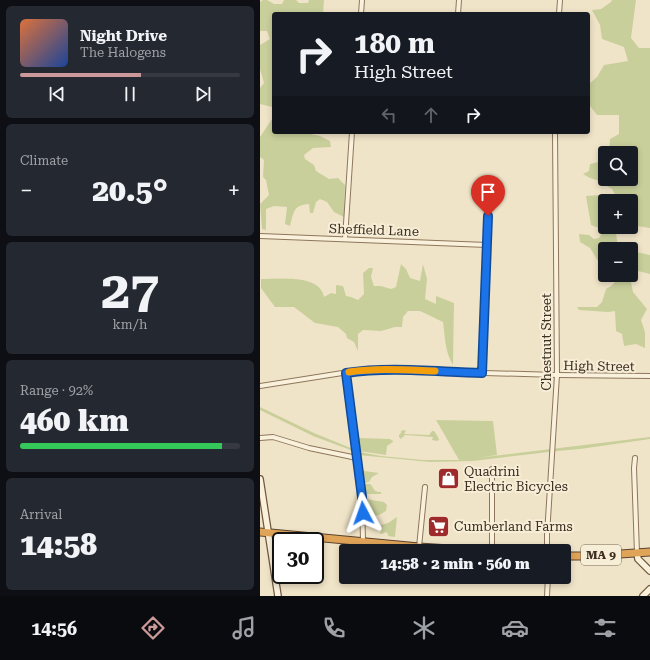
<!DOCTYPE html>
<html lang="en">
<head>
<meta charset="utf-8">
<style>
	body { margin:0; font-family:"Roboto Serif",serif; background:#242831; color:#f1f3f6; height:100vh; display:flex; flex-direction:column; font-size:15px; white-space:nowrap }
	* { box-sizing:border-box; margin:0 }
	p { font-size:13px; color:#9ea1a6 }
	.icon { flex:none; width:22px; height:22px; fill:none; stroke:currentColor; stroke-width:2; stroke-linecap:round; stroke-linejoin:round }
	.map { position:relative; flex:1; overflow:hidden }
	.drawer { display:flex; flex-direction:column; gap:6px; padding:6px; background:#0d0f14; width:260px }
	.drawer>* { flex:none }
	.top-card { position:absolute; left:12px; top:12px; width:318px; height:122px; border-radius:4px; box-shadow:0 2px 6px #0003; background:#171b24; color:#f1f3f6; overflow:hidden }
	.controls { position:absolute; left:338px; top:146px; display:grid; gap:8px }
	.controls a { display:grid; place-items:center; width:40px; height:40px; border-radius:4px; background:#171b24; box-shadow:0 2px 6px #0003; font-size:20px }
	.speed { position:absolute; left:12px; top:532px; display:flex; gap:8px; font-size:20px; font-weight:700; text-align:center }
	.speed>* { display:grid; place-content:center; width:52px; height:52px; border-radius:50%; background:#171b24; box-shadow:0 2px 6px #0003; line-height:1 }
	.speed .limit { border:2px solid #111; border-radius:6px; background:#fff; color:#111 }
	.pin { position:absolute; display:grid; place-items:center; width:34px; height:34px; color:#fff; margin:-41px -17px; border-radius:50% 50% 50% 0; rotate:-45deg; box-shadow:0 0 4px #0007 }
	.pin .icon { rotate:45deg }
	.me { position:absolute; width:44px; margin:-22px; rotate:356deg; stroke-linejoin:round; filter:drop-shadow(0 0 3px #0008) }
	.turn { display:flex; align-items:center; gap:14px; height:84px; padding:0 16px; font-size:18px }
	.turn .icon { width:52px; height:52px; stroke-width:2.5 }
	.turn b { display:block; font-size:28px; line-height:34px }
	.lanes { display:flex; align-items:center; height:38px; padding:0 16px; background:#0003; justify-content:center; gap:20px; direction:ltr }
	.lanes .off { opacity:.35 }
	.big { font-size:30px; font-weight:800; line-height:1.1 }
	.drawer .tile { flex:1; display:flex; flex-direction:column; justify-content:center; gap:6px; min-width:0; padding:0 14px; border-radius:6px; background:#242831 }
	.drawer .dial { align-items:center; gap:0 }
	.dial b { font-size:52px; line-height:1 }
	.song { display:flex; align-items:center; gap:12px }
	.cover { width:48px; height:48px; border-radius:6px; background:linear-gradient(135deg,hsl(20 70% 55%),hsl(220 70% 35%)) }
	.played { height:4px; border-radius:2px; background:linear-gradient(90deg,#cc999b 55%,#363941 55%) }
	.keys { display:flex; justify-content:space-around; direction:ltr }
	.heat { display:flex; justify-content:space-between; align-items:center; font-size:22px; direction:ltr }
	.charge { height:6px; border-radius:3px; background:linear-gradient(90deg,#34c759 92%,#363941 0) }
	.trip { position:absolute; left:79px; top:544px; width:232px; height:40px; border-radius:4px; background:#171b24; box-shadow:0 2px 6px #0003; font-weight:800; line-height:40px; text-align:center }
	.dock { display:flex; height:64px; justify-content:space-around; align-items:center; background:#090b0e; color:#9ea1a6 }
	.dock .icon { width:28px; height:28px }
	.dock .active { color:#cc999b }
	.dock b { font-size:18px; color:#f1f3f6 }
	main { display:flex; flex:1; min-height:0 }
	.map>svg:first-child { display:block }
</style>
</head>
<body>
<main>
<section class="drawer">
<div class="tile">
<div class="song"><i class="cover"></i><div><b>Night Drive</b><p>The Halogens</p></div></div>
<div class="played"></div>
<div class="keys"><svg class="icon" aria-label="previous" viewBox="0 0 24 24"><path d="M18 5L8 12l10 7zM5 5v14"/></svg><svg class="icon" aria-label="pause" viewBox="0 0 24 24"><path d="M8 5v14M16 5v14"/></svg><svg class="icon" aria-label="next" viewBox="0 0 24 24"><path d="M6 5l10 7-10 7zM19 5v14"/></svg></div>
</div>
<div class="tile"><p>Climate</p>
<div class="heat"><a>−</a><b class="big">20.5°</b><a>+</a></div>
</div>
<div class="tile dial"><b>27</b><p>km/h</p></div>
<div class="tile"><p>Range · 92%</p><b class="big">460 km</b><div class="charge"></div></div>
<div class="tile"><p>Arrival</p><b class="big">14:58</b></div>
</section>
<div class="map">
<svg width="390" height="596" viewBox="0 0 390 596">
	<rect width="100%" height="100%" fill="#f0e4c8"/>
	<!-- green -->
	<g fill="#c9cf9b">
		<path d="M3 0H7L14 4H22L24 0H36L39 3H48L49 0H64L63 14H14V132H46V133L60 136 70 141 71 147 53 148 44 155 45 159 54 165 56 171 69 179 78 178 85 185 84 217 74 212 67 202 60 199 56 202 53 213H50L49 204C33 205 34 212 30 226L25 224 27 207 14 206 6 209V230L2 229 0 204 9 195 6 180 3 177 4 160 0 157V137L12 119V107L0 104V88L4 83 0 69V45L10 39 7 31H0V2Z"/>
		<polygon points="352,0 376,0 371,38 379,48 390,48 390,228 371,225 371,201 345,201 345,227 355,227 358,247 364,249 345,249 345,263 338,261 330,248 320,242 319,234 329,235 334,239 339,238 341,235 339,228 331,225 326,196 355,194 352,189 343,184 337,180 330,178 323,174 329,171 330,164 339,162 345,166 345,179 371,179 371,153 349,153 350,139 359,134 359,115 337,115 328,103 328,85 337,77 344,65 368,61 364,47 342,39 340,25 332,10 341,9 351,2"/>
		<polygon points="371,251 390,255 390,274 378,271 370,277 373,292 387,309 381,320 385,332 385,348 376,344 364,346 362,334 356,331 355,311 348,312 319,310 317,307 337,307 342,302 346,289 351,286 356,281 356,275 371,275"/>
		<path d="M141 264 146 269 150 278 160 281 163 264 167 279 165 299 176 304V296L194 303 193 365C185 352 185 337 183 322L160 311H148L143 317 142 327H135L121 331 103 330 98 334V351L94 342 87 338 86 334 78 327 55 323 34 307H15L1 288V279C19 279 60 274 64 297L71 293 76 294V285L83 286 86 296 91 297 98 300 104 294 103 273 109 268H113L111 277 114 286H121L131 289 136 287Z"/>
		<polygon points="0,407 54,433 98,451 97,442 99,438 130,439 133,441 133,442 127,446 126,455 99,451 100,452 121,456 163,460 199,460 176,420 233,421 237,455 217,458 390,437 390,439 320,449 297,451 213,461 170,462 98,455 88,449 53,436 0,410"/>
		<polygon points="144,430 146,431 144,434 145,434 169,435 172,431 174,431 178,437 179,440 177,441 172,440 173,437 145,435 141,439 139,437 139,435 141,433 141,431"/>
		<polygon points="102,470 104,470 104,471 119,473 112,477 109,482 104,483"/>
		<path d="M104 484H110C115 488 112 492 121 492V494H104L103 486Z"/>
		<polygon points="105,499 124,502 127,505 126,511 119,515 107,517"/>
		<polygon points="137,517 135,537 128,536 128,534 126,532 122,534 119,533 121,531 121,525 128,523"/>
	</g>
	<g fill="none" stroke-linecap="round" stroke-linejoin="round">
		<defs>
			<g id="street">
				<polyline points="101,14 102,0"/>
				<polyline points="198,14 199,0"/>
				<polyline points="299,14 300,0"/>
				<polyline points="0,236 227,245"/>
				<polyline points="85,239 92,132"/>
				<polyline points="86,373 102,497 103,541"/>
				<polyline points="221,373 228,216"/>
				<polyline points="0,386 95,371 120,370 297,375 390,376"/>
				<polyline points="0,438 13,437 49,448 97,458"/>
				<polyline points="375,458 374,468 377,553"/>
				<polyline points="159,547 165,487"/>
				<polyline points="232,551 232,469"/>
				<polyline points="287,551 287,535 297,375 295,132"/>
				<polyline points="287,596 288,577"/>
			</g>
			<g id="secondary">
				<polyline points="0,479 18,596"/>
				<polyline points="377,553 378,559 390,571"/>
				<polyline points="383,596 390,589"/>
			</g>
			<g id="highway">
				<polyline points="0,532 159,547 220,551"/>
				<polyline points="304,556 330,556 390,552"/>
			</g>
		</defs>
		<!-- street casing -->
		<use href="#street" stroke="#8d765c" stroke-width="6"/>
		<!-- secondary casing -->
		<use href="#secondary" stroke="#6f573f" stroke-width="8"/>
		<!-- highway casing -->
		<use href="#highway" stroke="#5b4430" stroke-width="9"/>
		<!-- street -->
		<use href="#street" stroke="#faf1dc" stroke-width="4"/>
		<!-- secondary -->
		<use href="#secondary" stroke="#faf1dc" stroke-width="5.5"/>
		<!-- highway -->
		<use href="#highway" stroke="#e0a458" stroke-width="7"/>
	</g>
	<g fill="none" stroke-linecap="round" stroke-linejoin="round">
		<defs>
			<path id="route" d="M103 513 102 497 86 373C130 366 178 372 222 373L228 216"/>
		</defs>
		<!-- route casing -->
		<use href="#route" stroke="#114b97" stroke-width="10"/>
		<!-- route -->
		<use href="#route" stroke="#1a73e8" stroke-width="7"/>
		<!-- slow -->
		<path stroke="#f59e0b" stroke-width="7" d="M89 372C117 368 146 370 175 371"/>
	</g>
	<!-- icons -->
	<defs>
		<symbol id="shop-square" viewBox="-11 -11 22 22"><rect x="-9" y="-9" width="18" height="18" rx="4" fill="#9e2a2b" stroke="#f7eed8"/><path d="M-5-2.5h2.3a2.7 3.5 0 0 1 5.4 0H5L5.5 6h-11ZM-1.5-2.5h3a1.5 2.3 0 0 0-3 0Z" fill="#fff"/></symbol>
		<symbol id="supermarket-square" viewBox="-11 -11 22 22"><rect x="-9" y="-9" width="18" height="18" rx="4" fill="#9e2a2b" stroke="#f7eed8"/><path d="M-6-5.5h2.5l.6 2H6L4.5 2H-2.5L-4.4-4H-6ZM-1.5 3.2a1.3 1.3 0 1 0 .1 0ZM3 3.2a1.3 1.3 0 1 0 .1 0Z" fill="#fff"/></symbol>
	</defs>
	<g fill-rule="evenodd">
		<use href="#shop-square" x="176" y="466" width="25" height="25"/>
		<use href="#supermarket-square" x="166" y="514" width="25" height="25"/>
	</g>
	<g text-anchor="middle" dominant-baseline="central" stroke-width="4" stroke-linejoin="round" paint-order="stroke">
		<!-- shield labels -->
		<rect fill="#f7eed8" stroke="#756857" stroke-width="1" x="321" y="545" width="40" height="20" rx="3"/>
		<g font-size="12" font-weight="bold" fill="#3d2e20">
			<text x="341" y="555">MA 9</text>
		</g>
		<!-- street labels -->
		<g font-size="13" fill="#3d2e20" stroke="#f7eed8">
			<text transform="translate(114 230) rotate(2)">Sheffield Lane</text>
			<text transform="translate(286 342) rotate(-90)">Chestnut Street</text>
			<text transform="translate(339 366) rotate(1)">High Street</text>
		</g>
		<!-- poi labels -->
		<g font-size="13" fill="#3d2e20" stroke="#f7eed8" text-anchor="start">
			<text x="204" y="471">Quadrini<tspan x="204" dy="15">Electric Bicycles</tspan></text>
			<text x="194" y="526">Cumberland Farms</text>
		</g>
	</g>
</svg>
<div class="controls">
<a><svg class="icon" aria-label="search" viewBox="0 0 24 24"><circle cx="10" cy="10" r="6"/><path d="M15 15l6 6"/></svg></a>
<a>+</a>
<a>−</a>
</div>
<div class="speed"><div class="limit">30</div></div>
<div class="pin" style="left:228px;top:216px;background:#d93025"><svg class="icon" aria-label="arrive" viewBox="0 0 24 24"><path d="M6 21V4h12l-3 4 3 4H6"/></svg></div>
<svg class="me" style="left:103px;top:513px" viewBox="-20 -20 40 40"><path d="M0-17L14 15 0 8-14 15z" fill="#1a73e8" stroke="#fff" stroke-width="4"/></svg>
<div class="trip">14:58 · 2 min · 560 m</div>
<div class="top-card">
<div class="turn"><svg class="icon" aria-label="right" viewBox="0 0 24 24"><path d="M7 20v-9h11M14 6l5 5-5 5"/></svg><div><b>180 m</b>High Street</div></div>
<div class="lanes"><svg class="icon off" aria-label="left" viewBox="0 0 24 24"><path d="M17 20v-9H6M10 6l-5 5 5 5"/></svg><svg class="icon off" aria-label="ahead" viewBox="0 0 24 24"><path d="M12 20V5M6 11l6-6 6 6"/></svg><svg class="icon" aria-label="right" viewBox="0 0 24 24"><path d="M7 20v-9h11M14 6l5 5-5 5"/></svg></div>
</div>
</div>
</main>
<nav class="dock">
<b>14:56</b>
<svg class="icon active" aria-label="directions" viewBox="0 0 24 24"><path d="M12 3l9 9-9 9-9-9zM9 14v-3h6M13 9l2 2-2 2"/></svg>
<svg class="icon" aria-label="music" viewBox="0 0 24 24"><path d="M9 18V5l10-2v13"/><circle cx="6" cy="18" r="3"/><circle cx="16" cy="16" r="3"/></svg>
<svg class="icon" aria-label="phone" viewBox="0 0 24 24"><path d="M5 4h4l2 5-3 2q2 4 5 5l2-3 5 2v4C11 20 4 13 5 4z"/></svg>
<svg class="icon" aria-label="climate" viewBox="0 0 24 24"><path d="M12 3v18M4 7l16 10M4 17L20 7"/></svg>
<svg class="icon" aria-label="car" viewBox="0 0 24 24"><path d="M5 17H2v-5l4-1 3-4h7l3 4 3 1v5h-3M9 17h6M6 11h13"/><circle cx="7" cy="17" r="2"/><circle cx="17" cy="17" r="2"/></svg>
<svg class="icon" aria-label="filters" viewBox="0 0 24 24"><path d="M4 7h16M4 17h16"/><circle cx="9" cy="7" r="2"/><circle cx="15" cy="17" r="2"/></svg>
</nav>
</body>
</html>
